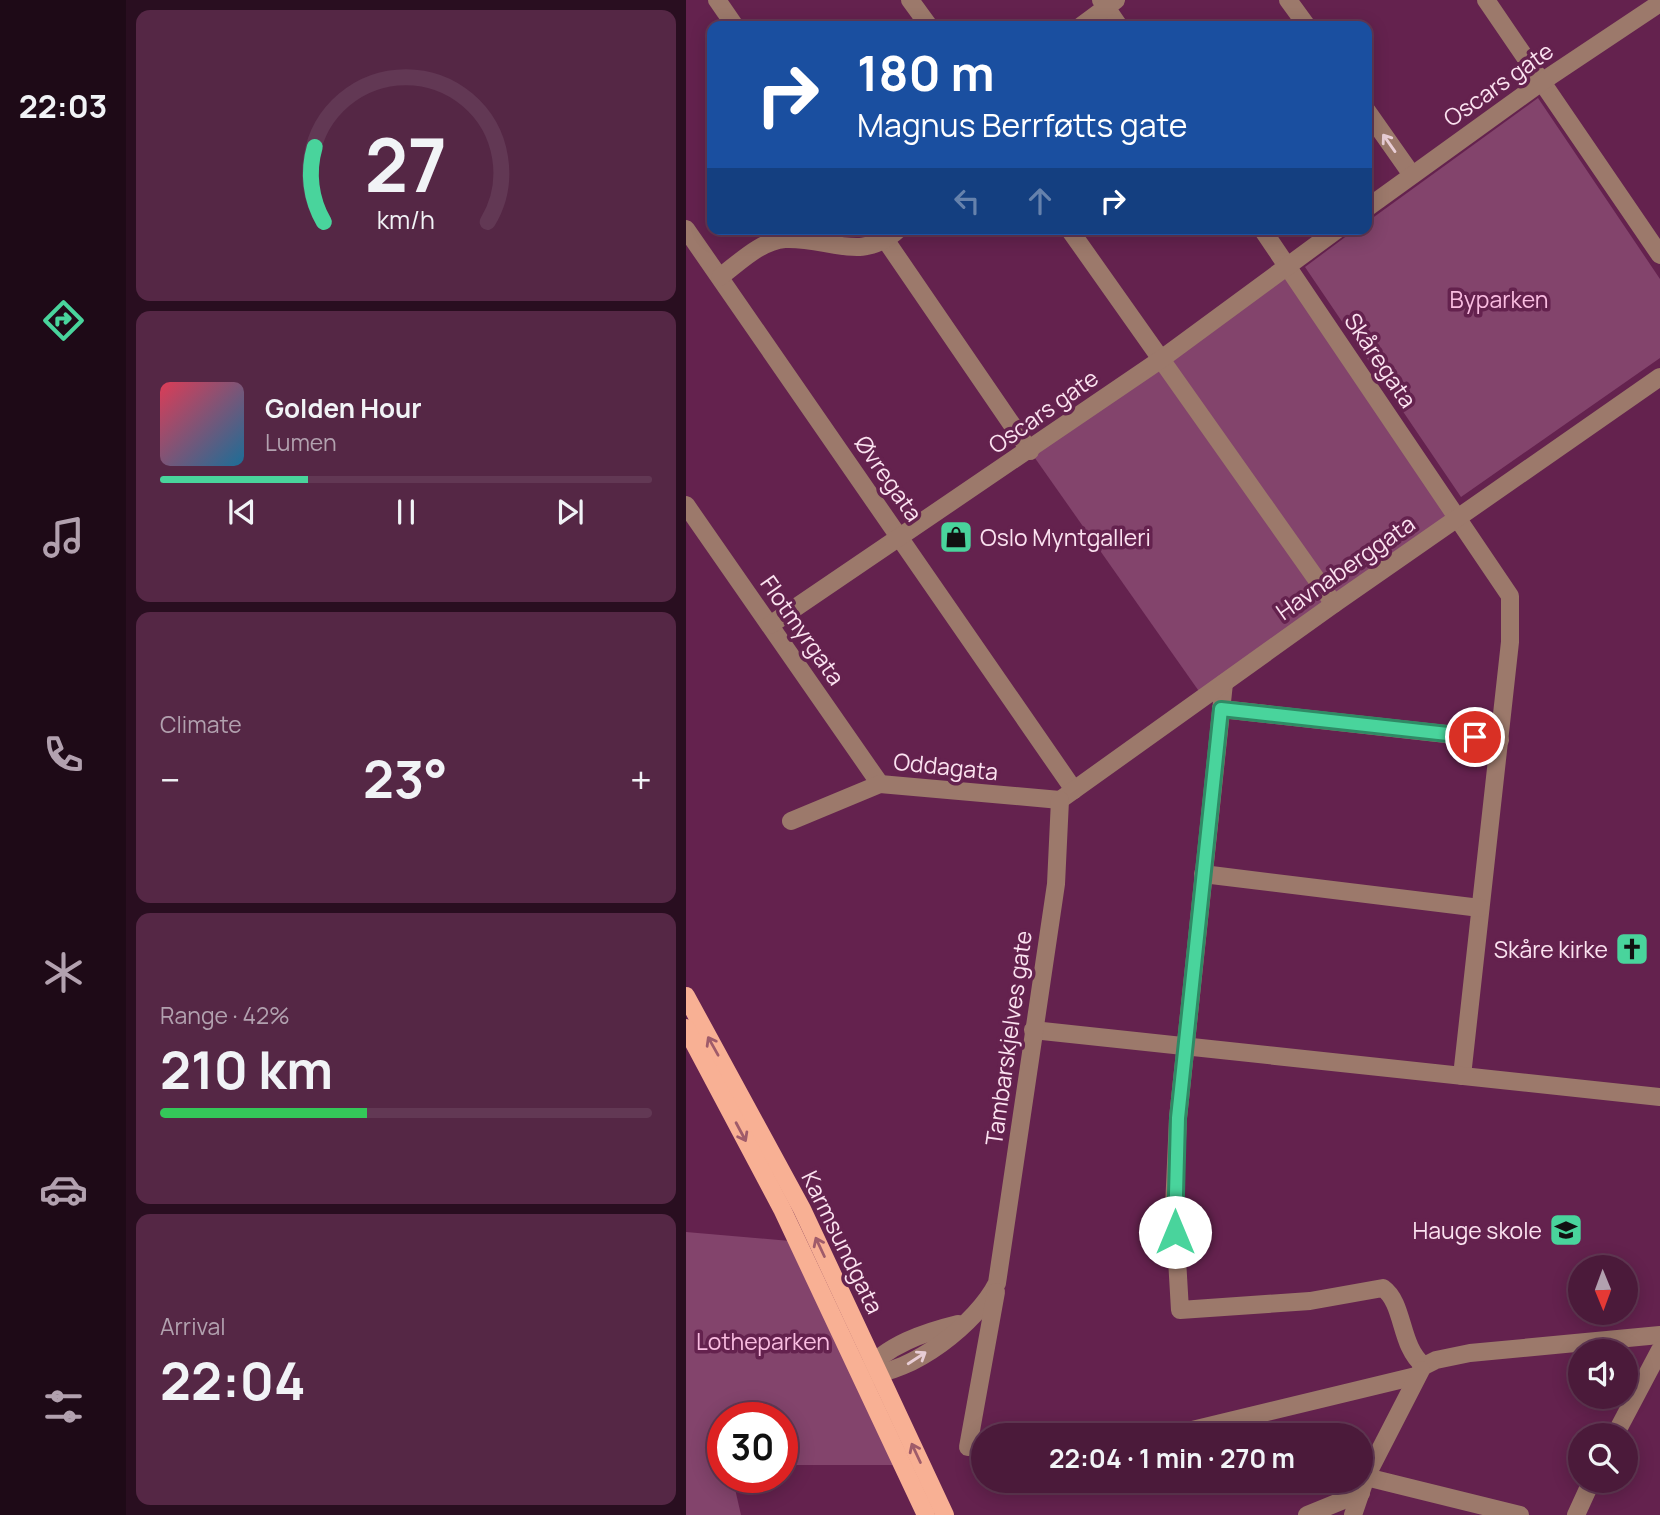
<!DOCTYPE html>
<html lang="en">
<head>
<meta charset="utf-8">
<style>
	body { margin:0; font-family:Manrope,sans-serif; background:#552745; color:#f1f3f6; height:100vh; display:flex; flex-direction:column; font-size:26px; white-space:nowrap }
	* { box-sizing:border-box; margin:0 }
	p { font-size:23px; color:#b2a1af }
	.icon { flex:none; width:38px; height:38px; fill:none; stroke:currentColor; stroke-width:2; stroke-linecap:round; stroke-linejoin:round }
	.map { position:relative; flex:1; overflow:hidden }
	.panel { display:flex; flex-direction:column; gap:10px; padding:10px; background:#290e20; width:560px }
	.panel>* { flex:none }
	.banner { position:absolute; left:21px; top:21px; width:665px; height:214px; border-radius:14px; box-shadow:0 4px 18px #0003,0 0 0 2px #623854; background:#1a4fa0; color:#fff; overflow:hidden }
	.needle { width:46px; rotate:179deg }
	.tools { position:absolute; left:882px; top:1255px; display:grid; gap:14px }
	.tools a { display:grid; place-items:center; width:70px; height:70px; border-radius:50%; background:#4b1a3a; box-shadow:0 4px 18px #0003,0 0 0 2px #623854; font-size:35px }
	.speed { position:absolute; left:21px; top:1402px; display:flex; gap:14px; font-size:35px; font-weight:700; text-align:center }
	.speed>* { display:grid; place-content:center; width:91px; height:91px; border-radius:50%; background:#4b1a3a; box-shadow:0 4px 18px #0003,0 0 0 2px #623854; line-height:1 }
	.speed .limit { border:10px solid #d22; background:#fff; color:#111 }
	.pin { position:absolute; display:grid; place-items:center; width:60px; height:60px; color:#fff; margin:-30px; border:4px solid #fff; border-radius:50%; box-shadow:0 2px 7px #0007 }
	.me { position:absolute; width:77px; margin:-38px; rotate:0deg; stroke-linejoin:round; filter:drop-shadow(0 0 5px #0008) }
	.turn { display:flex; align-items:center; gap:24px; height:147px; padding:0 35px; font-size:32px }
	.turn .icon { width:91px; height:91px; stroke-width:2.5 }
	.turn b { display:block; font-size:49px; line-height:60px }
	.lanes { display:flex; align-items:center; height:66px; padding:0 35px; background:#0003; justify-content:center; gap:35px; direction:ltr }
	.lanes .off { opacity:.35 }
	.big { font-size:52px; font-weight:700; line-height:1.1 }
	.panel .card { flex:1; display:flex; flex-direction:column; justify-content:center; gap:10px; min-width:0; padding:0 24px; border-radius:14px; background:#552745 }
	.panel .dial { align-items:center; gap:0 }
	.dial svg { height:182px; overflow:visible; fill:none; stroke:#623854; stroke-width:7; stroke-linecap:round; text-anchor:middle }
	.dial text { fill:#f1f3f6; stroke:none }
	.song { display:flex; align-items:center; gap:21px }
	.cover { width:84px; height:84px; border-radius:10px; background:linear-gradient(135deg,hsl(350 70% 55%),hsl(200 70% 35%)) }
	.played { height:7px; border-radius:4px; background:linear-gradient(90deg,#49d49c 30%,#623854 30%) }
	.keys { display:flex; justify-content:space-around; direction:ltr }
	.heat { display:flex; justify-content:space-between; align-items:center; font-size:38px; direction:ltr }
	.charge { height:10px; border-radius:5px; background:linear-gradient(90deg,#34c759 42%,#623854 0) }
	.trip { position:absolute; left:285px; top:1423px; width:402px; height:70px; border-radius:35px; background:#4b1a3a; box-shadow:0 4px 18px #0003,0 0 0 2px #623854; font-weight:700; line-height:70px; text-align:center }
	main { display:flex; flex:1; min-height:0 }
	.dock { display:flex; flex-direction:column; width:126px; justify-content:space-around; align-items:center; background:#1e0a17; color:#b2a1af }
	.dock .icon { width:49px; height:49px }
	.dock .active { color:#49d49c }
	.dock b { font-size:32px; color:#f1f3f6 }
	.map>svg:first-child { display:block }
</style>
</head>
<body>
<main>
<nav class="dock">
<b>22:03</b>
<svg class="icon active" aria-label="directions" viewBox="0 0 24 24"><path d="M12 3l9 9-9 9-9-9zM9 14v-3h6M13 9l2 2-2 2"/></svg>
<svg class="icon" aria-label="music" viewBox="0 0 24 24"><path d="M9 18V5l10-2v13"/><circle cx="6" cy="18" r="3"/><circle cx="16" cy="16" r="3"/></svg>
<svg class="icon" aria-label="phone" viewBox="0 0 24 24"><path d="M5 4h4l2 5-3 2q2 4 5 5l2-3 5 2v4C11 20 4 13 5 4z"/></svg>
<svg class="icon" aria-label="climate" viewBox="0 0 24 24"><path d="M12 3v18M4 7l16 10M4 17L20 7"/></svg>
<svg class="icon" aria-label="car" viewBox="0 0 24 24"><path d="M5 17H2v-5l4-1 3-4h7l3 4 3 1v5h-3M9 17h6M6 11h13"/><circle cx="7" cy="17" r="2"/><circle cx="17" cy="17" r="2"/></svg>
<svg class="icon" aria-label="filters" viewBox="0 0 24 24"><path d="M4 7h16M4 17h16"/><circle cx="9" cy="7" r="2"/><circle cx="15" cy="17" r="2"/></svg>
</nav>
<section class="panel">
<div class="card dial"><svg viewBox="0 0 100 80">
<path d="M14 69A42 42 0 1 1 86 69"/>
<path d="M14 69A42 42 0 0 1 10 36" stroke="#49d49c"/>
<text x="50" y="56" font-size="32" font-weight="700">27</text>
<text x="50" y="72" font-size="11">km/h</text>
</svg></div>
<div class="card">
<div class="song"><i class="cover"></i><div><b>Golden Hour</b><p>Lumen</p></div></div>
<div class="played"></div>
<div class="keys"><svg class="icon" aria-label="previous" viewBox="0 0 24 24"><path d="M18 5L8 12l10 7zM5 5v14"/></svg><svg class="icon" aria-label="pause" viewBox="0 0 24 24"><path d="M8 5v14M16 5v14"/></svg><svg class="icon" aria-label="next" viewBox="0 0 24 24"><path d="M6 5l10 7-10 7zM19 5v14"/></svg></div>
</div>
<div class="card"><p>Climate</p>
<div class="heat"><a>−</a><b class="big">23°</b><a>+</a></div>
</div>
<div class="card"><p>Range · 42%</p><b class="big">210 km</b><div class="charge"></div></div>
<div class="card"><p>Arrival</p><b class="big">22:04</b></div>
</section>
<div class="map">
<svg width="974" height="1515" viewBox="0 0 974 1515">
	<rect width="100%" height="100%" fill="#64224e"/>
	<!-- green -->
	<g fill="#83446c">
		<polygon points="852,98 974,279 974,358 775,497 619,267 670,229 681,229 681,222"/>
		<polygon points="602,266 773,518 517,697 344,451"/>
		<polygon points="0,1232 104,1241 211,1465 96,1465 96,1418 37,1418 37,1477 49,1477 47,1480 55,1515 0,1515"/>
	</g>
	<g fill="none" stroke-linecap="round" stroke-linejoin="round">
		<!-- minor -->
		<g stroke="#9c796b" stroke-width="18">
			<polyline points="31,0 49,26"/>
			<polyline points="224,0 243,26"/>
			<polyline points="415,0 433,26"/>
			<polyline points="602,0 621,26"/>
			<polyline points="800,0 974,255"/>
			<polyline points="395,26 430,0"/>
			<polyline points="681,111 726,175"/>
			<polyline points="681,208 857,81 974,3"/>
			<polyline points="0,229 388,790"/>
			<polyline points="192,229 344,451"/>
			<polyline points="383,229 648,604"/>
			<polyline points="576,229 824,596 824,642 776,1076"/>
			<path d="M34 277C53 263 74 241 99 239 143 237 175 264 213 229"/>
			<polyline points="0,505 194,784"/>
			<polyline points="84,625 474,360 652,229"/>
			<path d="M538 683 492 1118 488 1208 494 1310 624 1301 697 1288C719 1304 713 1346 738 1366L750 1360 784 1353 974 1335"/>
			<polyline points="535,709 814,740"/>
			<polyline points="374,800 648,604 974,377"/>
			<polyline points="105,821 194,784 374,800"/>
			<polyline points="517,874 794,908"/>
			<polyline points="347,1030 974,1097"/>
			<path d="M178 1373C200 1345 239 1332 272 1324"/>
			<path d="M179 1375C226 1374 291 1323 311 1283L370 884 374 800"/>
			<polyline points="498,1432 730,1376"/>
			<polyline points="929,1435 974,1350"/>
			<polyline points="282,1447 310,1292"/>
			<polyline points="680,1477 834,1515"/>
			<polyline points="621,1515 675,1493"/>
			<polyline points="667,1515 680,1477 735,1370"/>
			<polyline points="890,1515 906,1480"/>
		</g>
		<!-- major -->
		<g stroke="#f8b094" stroke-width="18">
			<polyline points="0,996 116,1209 259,1515"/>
			<polyline points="0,1028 96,1209 240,1515"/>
		</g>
	</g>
	<!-- one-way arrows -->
	<defs><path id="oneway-shaft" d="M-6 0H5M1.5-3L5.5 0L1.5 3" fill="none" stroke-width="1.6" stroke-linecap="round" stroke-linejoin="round" transform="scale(1.75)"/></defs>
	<g stroke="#e8cdd5">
		<use href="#oneway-shaft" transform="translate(703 143) rotate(-125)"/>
		<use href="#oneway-shaft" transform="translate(231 1358) rotate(-33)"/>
	</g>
	<g stroke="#9f5b6a">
		<use href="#oneway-shaft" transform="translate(27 1046) rotate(-119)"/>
		<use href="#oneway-shaft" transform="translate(55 1132) rotate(62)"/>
		<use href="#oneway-shaft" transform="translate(134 1247) rotate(-115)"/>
		<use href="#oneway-shaft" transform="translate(230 1453) rotate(-115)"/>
	</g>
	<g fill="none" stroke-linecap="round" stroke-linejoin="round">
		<defs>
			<polyline id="route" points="489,1232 492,1118 535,709 789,737"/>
		</defs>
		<!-- route casing -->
		<use href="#route" stroke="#2f8a65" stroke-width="18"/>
		<!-- route -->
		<use href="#route" stroke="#49d49c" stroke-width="12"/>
	</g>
	<!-- icons -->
	<defs>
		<symbol id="shop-square" viewBox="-11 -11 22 22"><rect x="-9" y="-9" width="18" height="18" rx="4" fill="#49d49c" stroke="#64224e"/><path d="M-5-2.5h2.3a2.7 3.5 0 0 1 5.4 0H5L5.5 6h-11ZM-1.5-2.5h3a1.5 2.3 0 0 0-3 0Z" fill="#111"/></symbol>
		<symbol id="church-square" viewBox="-11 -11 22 22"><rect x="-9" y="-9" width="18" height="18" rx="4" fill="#49d49c" stroke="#64224e"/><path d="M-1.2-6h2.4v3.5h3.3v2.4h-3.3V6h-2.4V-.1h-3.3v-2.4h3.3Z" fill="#111"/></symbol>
		<symbol id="school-square" viewBox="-11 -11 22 22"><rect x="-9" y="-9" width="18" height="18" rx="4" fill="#49d49c" stroke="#64224e"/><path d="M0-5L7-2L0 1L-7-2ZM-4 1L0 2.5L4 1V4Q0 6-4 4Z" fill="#111"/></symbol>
	</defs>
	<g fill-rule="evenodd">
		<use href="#shop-square" x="251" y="518" width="38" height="38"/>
		<use href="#church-square" x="927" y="930" width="38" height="38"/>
		<use href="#school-square" x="861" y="1211" width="38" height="38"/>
	</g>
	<g text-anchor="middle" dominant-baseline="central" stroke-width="7" stroke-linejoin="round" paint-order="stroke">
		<!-- street labels -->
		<g font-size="23" fill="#fbe2f0" stroke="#64224e">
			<text transform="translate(812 84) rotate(-35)">Oscars gate</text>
			<text transform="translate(695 360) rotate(56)">Skåregata</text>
			<text transform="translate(357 411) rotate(-35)">Oscars gate</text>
			<text transform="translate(203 478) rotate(55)">Øvregata</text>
			<text transform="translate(659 567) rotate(-35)">Havnaberggata</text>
			<text transform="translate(117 630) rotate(55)">Flotmyrgata</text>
			<text transform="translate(260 766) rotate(6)">Oddagata</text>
			<text transform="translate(322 1038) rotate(-82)">Tambarskjelves gate</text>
			<text transform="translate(157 1242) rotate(64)">Karmsundgata</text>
		</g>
		<!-- park labels -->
		<g font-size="23" fill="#fabde1" stroke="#64224e">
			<text x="813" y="299">Byparken</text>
			<text x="77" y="1341">Lotheparken</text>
		</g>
		<!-- poi labels -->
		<g font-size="23" fill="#fbe2f0" stroke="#64224e" text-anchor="end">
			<text x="294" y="537" text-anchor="start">Oslo Myntgalleri</text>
			<text x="922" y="949">Skåre kirke</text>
			<text x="856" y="1230">Hauge skole</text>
		</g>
	</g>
</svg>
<div class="tools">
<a><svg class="needle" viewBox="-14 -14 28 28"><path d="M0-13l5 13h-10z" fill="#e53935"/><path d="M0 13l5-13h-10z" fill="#b2a1af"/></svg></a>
<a><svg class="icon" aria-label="sound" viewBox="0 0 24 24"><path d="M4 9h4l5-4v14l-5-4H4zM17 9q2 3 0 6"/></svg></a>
<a><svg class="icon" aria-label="search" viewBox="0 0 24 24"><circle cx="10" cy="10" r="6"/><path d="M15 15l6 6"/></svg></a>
</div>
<div class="speed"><div class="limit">30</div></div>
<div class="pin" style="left:789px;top:737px;background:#d93025"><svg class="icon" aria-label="arrive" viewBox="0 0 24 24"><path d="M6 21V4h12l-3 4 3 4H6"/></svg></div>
<svg class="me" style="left:489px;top:1232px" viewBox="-20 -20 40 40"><circle r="19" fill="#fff"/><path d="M0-13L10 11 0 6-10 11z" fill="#49d49c"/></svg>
<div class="trip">22:04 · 1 min · 270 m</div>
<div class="banner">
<div class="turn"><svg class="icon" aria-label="right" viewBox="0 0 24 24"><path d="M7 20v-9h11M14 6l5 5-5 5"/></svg><div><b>180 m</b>Magnus Berrføtts gate</div></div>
<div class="lanes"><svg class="icon off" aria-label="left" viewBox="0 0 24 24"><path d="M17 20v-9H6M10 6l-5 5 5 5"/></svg><svg class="icon off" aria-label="ahead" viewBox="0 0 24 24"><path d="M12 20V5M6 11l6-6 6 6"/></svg><svg class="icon" aria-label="right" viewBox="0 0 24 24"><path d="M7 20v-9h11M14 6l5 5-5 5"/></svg></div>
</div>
</div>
</main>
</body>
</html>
